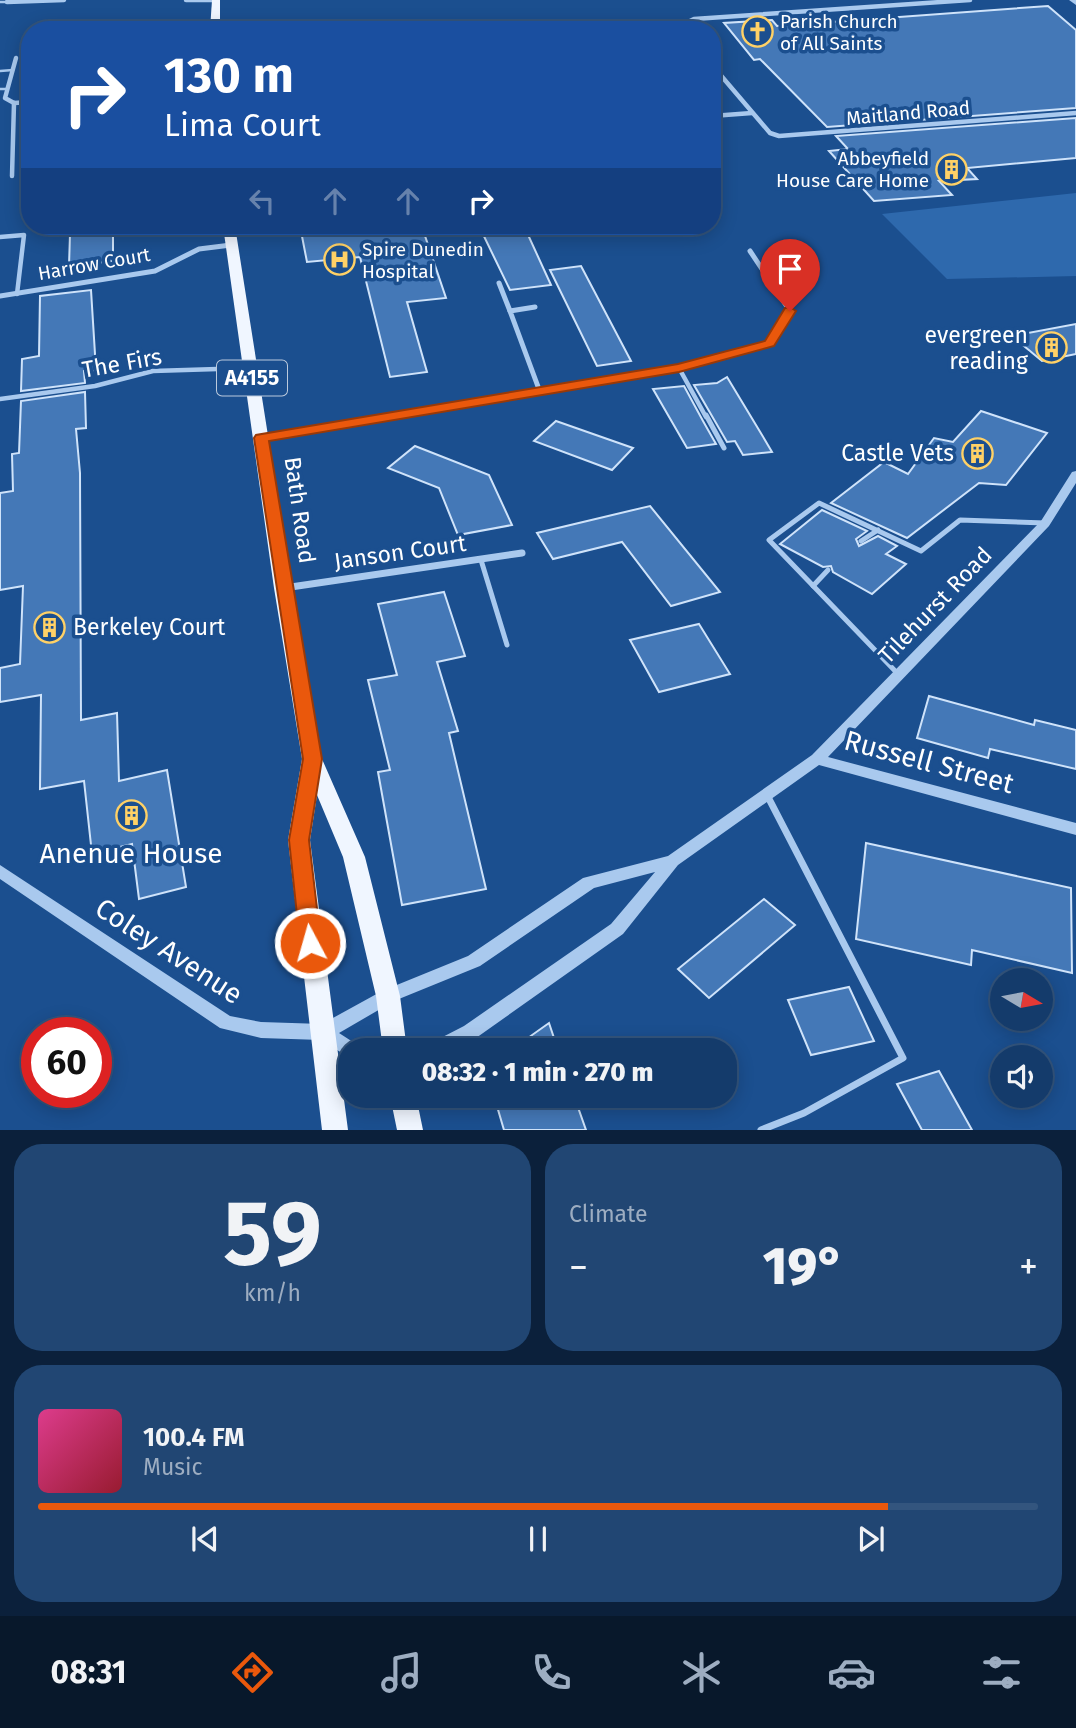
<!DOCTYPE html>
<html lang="en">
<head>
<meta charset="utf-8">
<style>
	body { margin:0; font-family:"Fira Sans",sans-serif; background:#214673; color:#f1f3f6; height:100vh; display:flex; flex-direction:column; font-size:26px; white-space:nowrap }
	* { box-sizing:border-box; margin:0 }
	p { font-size:23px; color:#9dadc1 }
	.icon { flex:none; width:38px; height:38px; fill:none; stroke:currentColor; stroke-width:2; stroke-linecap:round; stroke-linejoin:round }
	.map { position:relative; height:1130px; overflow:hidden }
	.drawer { display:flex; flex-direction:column; gap:14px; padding:14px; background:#0b203b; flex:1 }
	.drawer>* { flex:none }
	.banner { position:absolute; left:21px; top:21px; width:700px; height:214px; border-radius:28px; box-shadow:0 4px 18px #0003,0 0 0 2px #33557e; background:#1a4fa0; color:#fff; overflow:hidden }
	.needle { width:46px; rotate:100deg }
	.buttons { position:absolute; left:990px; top:968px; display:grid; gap:14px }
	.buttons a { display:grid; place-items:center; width:63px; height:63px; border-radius:50%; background:#143b6b; box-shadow:0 4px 18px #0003,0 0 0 2px #33557e; font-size:35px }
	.speed { position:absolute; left:21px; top:1017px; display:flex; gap:14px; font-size:35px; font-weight:700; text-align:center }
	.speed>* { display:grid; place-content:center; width:91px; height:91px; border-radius:50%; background:#143b6b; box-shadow:0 4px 18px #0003,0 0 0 2px #33557e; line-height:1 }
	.speed .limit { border:10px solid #d22; background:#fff; color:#111 }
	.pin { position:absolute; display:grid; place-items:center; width:60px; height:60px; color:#fff; margin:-72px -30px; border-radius:50% 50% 50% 0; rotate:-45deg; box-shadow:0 0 7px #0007 }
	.pin .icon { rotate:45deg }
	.me { position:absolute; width:77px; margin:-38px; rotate:354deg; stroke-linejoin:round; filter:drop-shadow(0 0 5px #0008) }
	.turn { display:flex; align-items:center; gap:24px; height:147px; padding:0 28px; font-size:32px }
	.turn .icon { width:91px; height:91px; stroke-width:2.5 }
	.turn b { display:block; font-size:49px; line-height:60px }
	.lanes { display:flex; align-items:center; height:66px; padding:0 28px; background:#0003; justify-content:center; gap:35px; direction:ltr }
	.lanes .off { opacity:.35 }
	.big { font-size:52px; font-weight:800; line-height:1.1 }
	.drawer .widget { flex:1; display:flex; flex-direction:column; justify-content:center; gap:10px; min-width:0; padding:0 24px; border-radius:28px; background:#214673 }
	.drawer .dial { align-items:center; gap:0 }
	.dial b { font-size:91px; line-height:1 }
	.song { display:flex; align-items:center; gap:21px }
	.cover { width:84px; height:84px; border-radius:10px; background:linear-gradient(135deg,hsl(330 70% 55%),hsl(350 70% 35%)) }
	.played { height:7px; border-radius:4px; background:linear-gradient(90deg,#ea580c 85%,#33557e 85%) }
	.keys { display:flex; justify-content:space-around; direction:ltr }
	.heat { display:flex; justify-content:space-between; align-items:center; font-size:38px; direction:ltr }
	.drawer .tiles { flex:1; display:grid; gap:14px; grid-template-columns:1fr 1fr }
	.widget:last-child { grid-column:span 2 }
	.trip { position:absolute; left:338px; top:1038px; width:399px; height:70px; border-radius:28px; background:#143b6b; box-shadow:0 4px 18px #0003,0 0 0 2px #33557e; font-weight:800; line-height:70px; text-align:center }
	.menu { display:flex; height:112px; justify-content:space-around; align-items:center; background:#08182b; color:#9dadc1 }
	.menu .icon { width:49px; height:49px }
	.menu .selected { color:#ea580c }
	.menu b { font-size:32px; color:#f1f3f6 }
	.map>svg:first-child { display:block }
</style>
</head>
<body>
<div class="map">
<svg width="1076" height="1130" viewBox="0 0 1076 1130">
	<rect width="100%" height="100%" fill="#1b4f8f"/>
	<!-- green -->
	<polygon fill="#2e69ad" points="1076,193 1076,276 947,279 882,214"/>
	<!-- building -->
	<g fill="#4478b7" stroke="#cfe3fa" stroke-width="2">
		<polygon points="1048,6 1076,30 1076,108 827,127 760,59 754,60 724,23 772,20 777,26"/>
		<polygon points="1076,118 1076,158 967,168 977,179 939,181 952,195 874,201 829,151 848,149 836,136"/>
		<polygon points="82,226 113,226 113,261 69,266 70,234 82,233"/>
		<polygon points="300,226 362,226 364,232 422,227 446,298 407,302 427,372 390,377 360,257 307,262"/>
		<polygon points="479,226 524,226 551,285 510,290"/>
		<polygon points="581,266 631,361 597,366 550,270"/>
		<polygon points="91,290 96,370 84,371 85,383 21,391 22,359 39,356 40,296"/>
		<polygon points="1076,324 1076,354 1042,361 1012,336"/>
		<polygon points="727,377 762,435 772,452 743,455 735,441 727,442 694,385 717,383"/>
		<polygon points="684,386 703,421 716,444 687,448 653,389"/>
		<polygon points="85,392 86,428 76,429 80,473 81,720 117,713 119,781 167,770 186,887 139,899 132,844 92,854 84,781 40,789 41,695 0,702 0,668 20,664 23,586 0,590 0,493 13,491 12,454 19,453 21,401"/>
		<polygon points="981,411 1047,433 1006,485 979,483 907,538 831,503 884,462 908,474 934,438 953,442"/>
		<polygon points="556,421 633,448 612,470 534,441"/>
		<polygon points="415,446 489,475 512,525 458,535 439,488 388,468"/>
		<polygon points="650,506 720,592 671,606 622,542 553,559 537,533"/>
		<polygon points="822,510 867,531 856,539 859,546 878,536 897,546 886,554 906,564 872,594 833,572 831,566 823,567 780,544"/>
		<polygon points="444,592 465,656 437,662 458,731 449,733 486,889 402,905 378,772 390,770 368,680 397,675 378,604"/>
		<polygon points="699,624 730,674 659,692 630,640"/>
		<polygon points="929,696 1034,725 1035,720 1076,730 1076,769 990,749 988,758 917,738"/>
		<polygon points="866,843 1071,888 1072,973 972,950 971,965 856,939"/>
		<polygon points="764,899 795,925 709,998 678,969"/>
		<polygon points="849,987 874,1041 811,1055 788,1000"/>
		<polygon points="549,1023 558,1050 511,1050"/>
		<polygon points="939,1071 972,1130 922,1130 897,1084"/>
		<polygon points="494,1096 574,1096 586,1130 504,1130"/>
	</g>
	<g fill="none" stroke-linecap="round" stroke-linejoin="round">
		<!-- service-far3 -->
		<g stroke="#a9c9ee" stroke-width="2.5">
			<polyline points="0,2 7,2"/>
			<polyline points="0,71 13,70"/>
			<polyline points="0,89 7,89"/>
		</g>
		<!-- service-far2 -->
		<g stroke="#a9c9ee" stroke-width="4.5">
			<polyline points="0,237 24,235 17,294"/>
			<polyline points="679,368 706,417"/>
			<polyline points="0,399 95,386 153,371 250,368"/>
		</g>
		<!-- service-far1 -->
		<g stroke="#a9c9ee" stroke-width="5">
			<polyline points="706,415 724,448"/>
			<polyline points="861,541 878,530"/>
			<polyline points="481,560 507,645"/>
			<polyline points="813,586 828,570"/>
			<polyline points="899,675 769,540 819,503 921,551 960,520 1045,523"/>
		</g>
		<!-- service -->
		<polyline stroke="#a9c9ee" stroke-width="7" points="761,1130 804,1113 903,1058 767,795"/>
		<!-- minor-far2 -->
		<g stroke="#a9c9ee" stroke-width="4.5">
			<polyline points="186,0 216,0"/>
			<polyline points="7,2 64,0"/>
			<polyline points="684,30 686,23 694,19 970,0"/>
			<polyline points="712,65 770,133 779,136 1076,113"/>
			<polyline points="14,103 5,98 16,58"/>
			<polyline points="14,103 30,102"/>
			<polyline points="712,116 752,113"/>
			<polyline points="12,176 14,103"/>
		</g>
		<!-- minor-far1 -->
		<g stroke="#a9c9ee" stroke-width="5">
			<polyline points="763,270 795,266"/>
			<polyline points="499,283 510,311"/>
			<polyline points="0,296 155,271 199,249 231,245"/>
			<polyline points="535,307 510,311 540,392"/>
			<polyline points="387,417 679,368 770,344 790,311 750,251"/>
		</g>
		<!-- minor -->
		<g stroke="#a9c9ee" stroke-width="7">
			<polyline points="261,438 398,415"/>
			<polyline points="284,588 522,553"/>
		</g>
		<!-- tertiary -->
		<g fill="#a9c9ee" fill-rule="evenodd">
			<polygon points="1069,0 1076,0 1076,5"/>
			<polygon points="1076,471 1076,483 1049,526 828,757 1076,823 1076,835 819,765 678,865 623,934 476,1038 452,1050 426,1050 429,1044 464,1026 611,924 655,872 594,888 480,966 394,1001 339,1033 356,1044 359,1050 350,1050 350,1058 321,1040 261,1038 220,1028 0,879 0,865 230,1016 261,1022 322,1024 382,991 468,956 583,878 668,856 812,755 1041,521 1072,472"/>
		</g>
		<!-- primary -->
		<g fill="#f0f6ff" fill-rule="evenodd">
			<polygon points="212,0 220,0 220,30 210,30"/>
			<polygon points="223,226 235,226 292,588 322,759 365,857 400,996 407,1050 383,1050 376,996 343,857 317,795 310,840 348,1130 322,1130 288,840 302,759 274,588"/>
			<polygon points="390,1096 416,1096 423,1130 397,1130"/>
		</g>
	</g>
	<!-- route -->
	<polygon fill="#ea580c" stroke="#983908" stroke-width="2" points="790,307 796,311 774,346 679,372 269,441 322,759 309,840 321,943 318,949 310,952 303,949 300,943 289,840 303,759 254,438 256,435 678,364 765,341 785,308"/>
	<!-- icons -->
	<defs>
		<symbol id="church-ring" viewBox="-11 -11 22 22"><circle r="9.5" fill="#1b4f8f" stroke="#ffd166" stroke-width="1.5"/><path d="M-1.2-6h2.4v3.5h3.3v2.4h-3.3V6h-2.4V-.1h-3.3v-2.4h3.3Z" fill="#ffd166"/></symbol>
		<symbol id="building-ring" viewBox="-11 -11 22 22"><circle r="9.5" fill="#1b4f8f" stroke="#ffd166" stroke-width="1.5"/><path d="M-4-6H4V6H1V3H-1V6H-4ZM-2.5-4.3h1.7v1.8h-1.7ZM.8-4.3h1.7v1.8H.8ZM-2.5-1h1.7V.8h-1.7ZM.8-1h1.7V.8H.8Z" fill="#ffd166"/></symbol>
		<symbol id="hospital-ring" viewBox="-11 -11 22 22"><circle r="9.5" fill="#1b4f8f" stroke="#ffd166" stroke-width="1.5"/><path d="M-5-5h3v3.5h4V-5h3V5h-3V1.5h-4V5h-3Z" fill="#ffd166"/></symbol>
	</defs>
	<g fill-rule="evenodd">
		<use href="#church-ring" x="740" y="14" width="35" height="35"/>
		<use href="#building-ring" x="934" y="152" width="35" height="35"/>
		<use href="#hospital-ring" x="322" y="242" width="35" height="35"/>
		<use href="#building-ring" x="1034" y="330" width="35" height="35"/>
		<use href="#building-ring" x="960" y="436" width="35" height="35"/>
		<use href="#building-ring" x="32" y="610" width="35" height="35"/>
		<use href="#building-ring" x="114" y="798" width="35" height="35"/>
	</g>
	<g text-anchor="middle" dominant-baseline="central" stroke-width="7" stroke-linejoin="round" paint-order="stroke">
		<!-- far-poi labels -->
		<g font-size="19" fill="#fff" stroke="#1b4f8f" text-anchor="start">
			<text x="780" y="21">Parish Church<tspan x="780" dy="22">of All Saints</tspan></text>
			<text x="929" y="158" text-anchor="end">Abbeyfield<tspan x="929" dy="22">House Care Home</tspan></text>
			<text x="362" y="249">Spire Dunedin<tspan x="362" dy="22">Hospital</tspan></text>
		</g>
		<!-- far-street labels -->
		<g font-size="19" fill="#fff" stroke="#1b4f8f">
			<text transform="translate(908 113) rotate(-5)">Maitland Road</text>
			<text transform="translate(94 264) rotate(-10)">Harrow Court</text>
		</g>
		<!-- shield labels -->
		<rect fill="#1b4f8f" stroke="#bbcadd" stroke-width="2" x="217" y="360.5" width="70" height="35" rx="5"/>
		<g font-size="21" font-weight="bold" fill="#fff">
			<text x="252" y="378">A4155</text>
		</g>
		<!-- poi labels -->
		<g font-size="23" fill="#fff" stroke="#1b4f8f" text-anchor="end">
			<text x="1028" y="335">evergreen<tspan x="1028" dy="26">reading</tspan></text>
			<text x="954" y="453">Castle Vets</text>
			<text x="73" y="627" text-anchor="start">Berkeley Court</text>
		</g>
		<!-- street labels -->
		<g font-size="23" fill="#fff" stroke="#1b4f8f">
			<text transform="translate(122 363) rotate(-10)">The Firs</text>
			<text transform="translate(300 510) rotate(82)">Bath Road</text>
			<text transform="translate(400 552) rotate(-8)">Janson Court</text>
			<text transform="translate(935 605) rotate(-46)">Tilehurst Road</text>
		</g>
		<!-- near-street labels -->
		<g font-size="28" fill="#fff" stroke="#1b4f8f">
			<text transform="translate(929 762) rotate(15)">Russell Street</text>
			<text transform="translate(169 951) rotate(33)">Coley Avenue</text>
		</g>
		<!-- near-poi labels -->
		<g font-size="28" fill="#fff" stroke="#1b4f8f">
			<text x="131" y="853">Anenue House</text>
		</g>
	</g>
</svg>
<div class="buttons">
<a><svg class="needle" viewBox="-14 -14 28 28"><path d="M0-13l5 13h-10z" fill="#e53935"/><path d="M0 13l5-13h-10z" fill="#9dadc1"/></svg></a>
<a><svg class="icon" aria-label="sound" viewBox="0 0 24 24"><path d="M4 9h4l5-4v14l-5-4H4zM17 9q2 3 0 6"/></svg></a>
</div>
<div class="speed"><div class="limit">60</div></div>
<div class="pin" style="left:790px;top:311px;background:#d93025"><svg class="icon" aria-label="arrive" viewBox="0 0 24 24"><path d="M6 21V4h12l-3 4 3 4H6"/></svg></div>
<svg class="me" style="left:310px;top:943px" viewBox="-20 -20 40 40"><circle r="17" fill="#ea580c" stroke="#fff" stroke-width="3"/><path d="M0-11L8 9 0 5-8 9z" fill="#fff"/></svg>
<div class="trip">08:32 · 1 min · 270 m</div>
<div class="banner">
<div class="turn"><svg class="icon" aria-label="right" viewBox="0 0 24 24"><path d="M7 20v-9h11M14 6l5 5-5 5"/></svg><div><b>130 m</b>Lima Court</div></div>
<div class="lanes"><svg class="icon off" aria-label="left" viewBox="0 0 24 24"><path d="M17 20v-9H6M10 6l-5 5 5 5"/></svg><svg class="icon off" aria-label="ahead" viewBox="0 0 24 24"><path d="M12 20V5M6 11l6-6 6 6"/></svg><svg class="icon off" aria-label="ahead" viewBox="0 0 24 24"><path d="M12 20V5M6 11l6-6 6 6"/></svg><svg class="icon" aria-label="right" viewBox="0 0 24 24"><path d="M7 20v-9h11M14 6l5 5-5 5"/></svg></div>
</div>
</div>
<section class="drawer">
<div class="tiles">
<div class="widget dial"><b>59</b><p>km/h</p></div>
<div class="widget"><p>Climate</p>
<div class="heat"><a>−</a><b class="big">19°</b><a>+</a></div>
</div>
<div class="widget">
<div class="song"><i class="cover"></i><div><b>100.4 FM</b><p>Music</p></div></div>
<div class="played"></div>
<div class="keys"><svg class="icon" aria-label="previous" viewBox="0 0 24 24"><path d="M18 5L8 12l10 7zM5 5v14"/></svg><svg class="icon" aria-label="pause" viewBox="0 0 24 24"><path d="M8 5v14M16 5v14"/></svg><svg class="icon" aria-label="next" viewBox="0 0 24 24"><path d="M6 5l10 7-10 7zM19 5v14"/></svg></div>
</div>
</div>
</section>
<nav class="menu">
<b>08:31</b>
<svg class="icon selected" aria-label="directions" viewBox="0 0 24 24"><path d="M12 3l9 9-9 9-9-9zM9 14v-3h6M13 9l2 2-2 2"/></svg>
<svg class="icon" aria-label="music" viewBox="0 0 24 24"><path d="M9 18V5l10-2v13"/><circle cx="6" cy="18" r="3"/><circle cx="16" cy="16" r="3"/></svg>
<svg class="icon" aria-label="phone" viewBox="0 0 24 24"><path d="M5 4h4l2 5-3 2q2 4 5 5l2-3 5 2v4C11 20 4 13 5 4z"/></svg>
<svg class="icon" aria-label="climate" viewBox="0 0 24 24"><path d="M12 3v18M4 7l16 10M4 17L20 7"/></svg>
<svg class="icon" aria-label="car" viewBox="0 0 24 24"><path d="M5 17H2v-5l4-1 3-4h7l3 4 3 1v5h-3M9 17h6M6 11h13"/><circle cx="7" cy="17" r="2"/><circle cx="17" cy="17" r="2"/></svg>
<svg class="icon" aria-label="filters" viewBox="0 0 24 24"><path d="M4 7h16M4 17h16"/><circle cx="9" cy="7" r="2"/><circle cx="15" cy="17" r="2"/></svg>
</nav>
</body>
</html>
